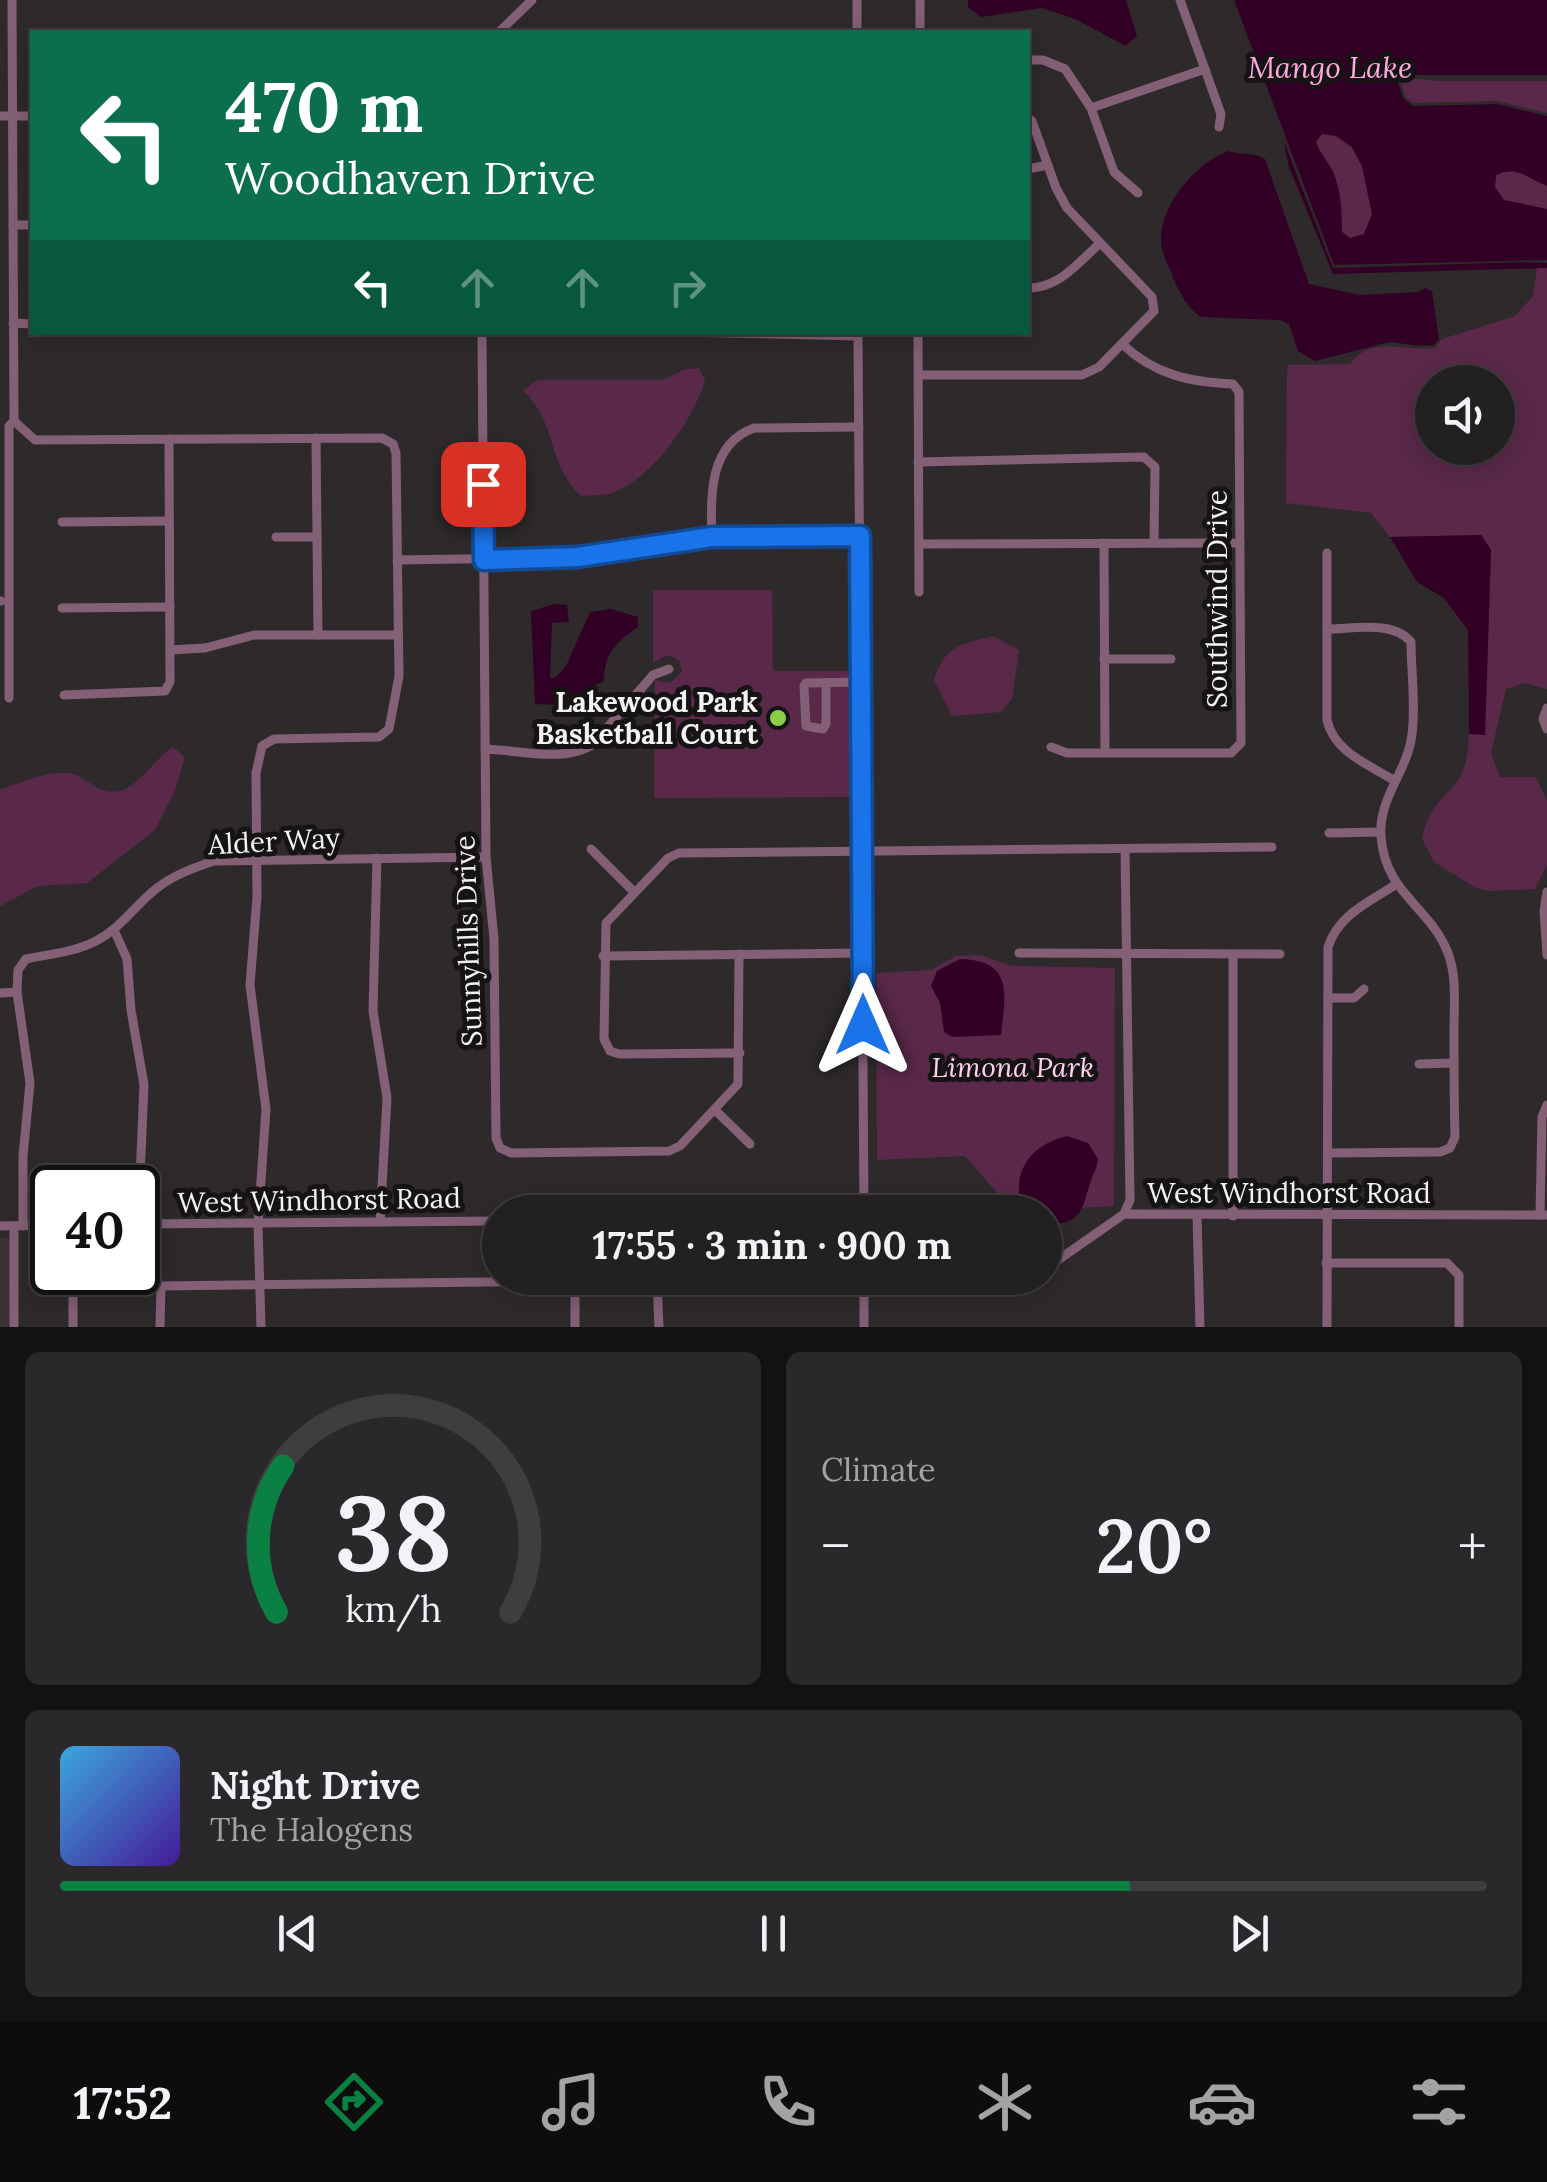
<!DOCTYPE html>
<html lang="en">
<head>
<meta charset="utf-8">
<style>
	body { margin:0; font-family:Lora,serif; background:#2a282a; color:#f1f3f6; height:100vh; display:flex; flex-direction:column; font-size:38px; white-space:nowrap }
	* { box-sizing:border-box; margin:0 }
	p { font-size:32px; color:#a2a3a5 }
	.icon { flex:none; width:55px; height:55px; fill:none; stroke:currentColor; stroke-width:2; stroke-linecap:round; stroke-linejoin:round }
	.map { position:relative; height:1327px; overflow:hidden }
	.drawer { display:flex; flex-direction:column; gap:25px; padding:25px; background:#131212; flex:1 }
	.drawer>* { flex:none }
	.top-card { position:absolute; left:30px; top:30px; width:1000px; height:305px; border-radius:0px; box-shadow:0 5px 25px #0003,0 0 0 2px #3f3e3f; background:#0b6e4f; color:#fff; overflow:hidden }
	.controls { position:absolute; left:1415px; top:365px; display:grid; gap:20px }
	.controls a { display:grid; place-items:center; width:100px; height:100px; border-radius:50%; background:#222021; box-shadow:0 5px 25px #0003,0 0 0 2px #3f3e3f; font-size:50px }
	.speed { position:absolute; left:30px; top:1165px; display:flex; gap:20px; font-size:50px; font-weight:700; text-align:center }
	.speed>* { display:grid; place-content:center; width:130px; height:130px; border-radius:50%; background:#222021; box-shadow:0 5px 25px #0003,0 0 0 2px #3f3e3f; line-height:1 }
	.speed .limit { border:5px solid #111; border-radius:15px; background:#fff; color:#111 }
	.pin { position:absolute; display:grid; place-items:center; width:85px; height:85px; color:#fff; margin:-42px; border-radius:20px; box-shadow:0 5px 15px #0006 }
	.me { position:absolute; width:110px; margin:-55px; rotate:0deg; stroke-linejoin:round; filter:drop-shadow(0 0 8px #0008) }
	.turn { display:flex; align-items:center; gap:35px; height:210px; padding:0 30px; font-size:45px }
	.turn .icon { width:130px; height:130px; stroke-width:2.5 }
	.turn b { display:block; font-size:70px; line-height:85px }
	.lanes { display:flex; align-items:center; height:95px; padding:0 30px; background:#0003; justify-content:center; gap:50px; direction:ltr }
	.lanes .off { opacity:.35 }
	.big { font-size:75px; font-weight:700; line-height:1.1 }
	.drawer .tile { flex:1; display:flex; flex-direction:column; justify-content:center; gap:15px; min-width:0; padding:0 35px; border-radius:15px; background:#2a282a }
	.drawer .dial { align-items:center; gap:0 }
	.dial svg { height:260px; overflow:visible; fill:none; stroke:#3f3e3f; stroke-width:7; stroke-linecap:round; text-anchor:middle }
	.dial text { fill:#f1f3f6; stroke:none }
	.song { display:flex; align-items:center; gap:30px }
	.cover { width:120px; height:120px; border-radius:15px; background:linear-gradient(135deg,hsl(200 70% 55%),hsl(260 70% 35%)) }
	.played { height:10px; border-radius:5px; background:linear-gradient(90deg,#0b8043 75%,#3f3e3f 75%) }
	.keys { display:flex; justify-content:space-around; direction:ltr }
	.heat { display:flex; justify-content:space-between; align-items:center; font-size:55px; direction:ltr }
	.drawer .tiles { flex:1; display:grid; gap:25px; grid-template-columns:1fr 1fr }
	.tile:last-child { grid-column:span 2 }
	.trip { position:absolute; left:482px; top:1195px; width:580px; height:100px; border-radius:50px; background:#222021; box-shadow:0 5px 25px #0003,0 0 0 2px #3f3e3f; font-weight:700; line-height:100px; text-align:center }
	.tabs { display:flex; height:160px; justify-content:space-around; align-items:center; background:#0e0d0d; color:#a2a3a5 }
	.tabs .icon { width:70px; height:70px }
	.tabs .selected { color:#0b8043 }
	.tabs b { font-size:45px; color:#f1f3f6 }
	.map>svg:first-child { display:block }
</style>
</head>
<body>
<div class="map">
<svg width="1547" height="1327" viewBox="0 0 1547 1327">
	<rect width="100%" height="100%" fill="#2e2a2c"/>
	<!-- built -->
	<polygon fill="#3b3137" points="0,1238 10,1238 11,1327 0,1327"/>
	<!-- green -->
	<g fill="#5a2949" fill-rule="evenodd">
		<polygon points="1400,78 1440,81 1547,81 1547,113 1497,101 1413,103 1405,96"/>
		<path d="M1322 134 1336 136 1352 148 1362 166 1372 215 1364 234 1350 238 1342 232C1342 213 1341 189 1333 172 1328 161 1320 154 1316 141Z"/>
		<polygon points="1506,171 1519,171 1547,186 1547,209 1504,200 1495,187 1496,175"/>
		<path d="M1537 268H1547V689L1524 683 1506 689 1491 753 1500 777H1536L1547 801V865L1535 889 1487 891 1476 888 1434 862 1422 839C1428 809 1439 803 1456 783 1466 771 1469 749 1469 734L1485 735 1491 550 1481 535 1390 537 1371 513 1286 503 1287 375 1288 365 1350 364C1371 335 1405 352 1435 348L1442 339 1515 316 1533 296ZM1432 382H1498V448H1432Z"/>
		<path d="M699 368 705 381C692 421 653 478 612 493 603 496 590 495 581 496 546 463 557 420 523 391L537 380H663L683 370Z"/>
		<polygon points="653,590 772,590 773,671 858,671 858,797 654,798 655,680 670,683 682,672 679,660 668,655 653,663"/>
		<path d="M993 636 1019 650 1012 699 1001 712 952 716 934 680C945 645 960 645 993 636Z"/>
		<path d="M173 747 185 757 174 793 155 830 87 883 38 886 0 906V790C20 783 56 767 76 775 92 782 100 795 119 791 137 788 156 758 173 747Z"/>
		<polygon points="980,955 1012,966 1115,968 1114,1206 1014,1212 965,1156 877,1160 876,973 931,970 956,956"/>
	</g>
	<!-- water -->
	<g fill="#330025" fill-rule="evenodd">
		<polygon points="968,0 1126,0 1137,36 1126,46 1075,19 1042,8 981,17 968,7"/>
		<path d="M1234 0H1547V75H1396L1403 98 1413 106 1497 104 1547 116V186C1528 179 1518 165 1496 175L1495 187 1504 200 1547 209V260L1334 265ZM1322 134 1336 136 1352 147 1362 166 1372 214 1364 234 1350 238 1342 232C1342 213 1341 190 1333 172 1328 161 1320 154 1316 142Z"/>
		<polygon points="1283,139 1333,268 1522,262 1547,263 1547,268 1333,274 1289,167"/>
		<path d="M1228 151C1241 155 1254 152 1265 159L1309 284 1360 295 1418 292 1425 288 1432 291 1439 339 1434 345 1421 346 1390 342 1315 361 1298 351 1289 324 1280 320 1201 317C1186 307 1177 289 1171 272 1167 263 1161 251 1161 242 1160 204 1195 164 1228 151Z"/>
		<polygon points="1481,535 1491,550 1485,735 1469,734 1468,630 1444,598 1417,582 1390,537"/>
		<path d="M554 604 567 605 569 622 552 623 550 678H555L566 666 590 612 611 609 638 617V627C617 641 604 654 604 681L554 705 535 704 531 611Z"/>
		<path d="M960 959C1015 960 1005 996 1001 1035L952 1037 944 1032 940 1003 931 986 937 971Z"/>
		<path d="M1067 1136 1088 1143 1098 1159C1097 1169 1093 1174 1090 1183 1084 1204 1081 1224 1055 1223L1045 1217V1212H1030L1026 1201 1019 1193C1017 1162 1038 1143 1067 1136Z"/>
	</g>
	<g fill="none" stroke-linecap="round" stroke-linejoin="round">
		<!-- minor -->
		<g stroke="#846076" stroke-width="9">
			<polyline points="857,0 857,32"/>
			<polyline points="920,0 920,32"/>
			<polyline points="1180,0 1221,114 1219,127"/>
			<polyline points="499,32 532,0"/>
			<polyline points="1028,60 1043,60 1065,69 1091,108 1114,172 1138,193"/>
			<polyline points="1091,108 1205,69"/>
			<polyline points="0,116 32,116"/>
			<polyline points="1028,169 1048,165"/>
			<polyline points="13,225 32,225"/>
			<path d="M1028 288C1059 288 1077 264 1099 244"/>
			<polyline points="13,323 32,324"/>
			<polyline points="482,332 486,857 494,939 496,1138 500,1148 511,1153 669,1151 680,1146 738,1084 739,954"/>
			<polyline points="682,332 858,336"/>
			<polyline points="858,332 864,1212"/>
			<polyline points="918,332 919,592"/>
			<polyline points="919,375 1082,375 1099,367 1154,311 1152,297 1067,208 1056,188 1032,121 1028,118"/>
			<polyline points="14,421 35,440 382,438 393,444 396,453 399,676 389,729 379,737 274,739 262,746 256,773 257,897 250,985 266,1109 258,1224 261,1327"/>
			<polyline points="316,438 318,635"/>
			<polyline points="918,462 1144,457 1155,467 1154,543"/>
			<polyline points="62,522 169,521"/>
			<polyline points="276,537 317,537"/>
			<path d="M712 537C710 497 709 444 754 428L859 427"/>
			<polyline points="1104,543 1105,752"/>
			<polyline points="919,544 1240,543"/>
			<path d="M1327 553V720C1334 752 1368 764 1395 781"/>
			<polyline points="397,560 578,557 712,537 860,536"/>
			<polyline points="0,601 1,601"/>
			<polyline points="62,608 170,607"/>
			<path d="M1327 629C1353 629 1393 620 1411 642 1411 672 1416 705 1412 734 1408 771 1378 798 1381 836 1385 894 1429 905 1448 953 1457 977 1454 1005 1454 1030 1454 1066 1454 1102 1455 1137L1450 1148 1440 1152 1329 1153"/>
			<polyline points="170,650 205,648 254,635 398,635"/>
			<polyline points="1104,659 1171,659"/>
			<polyline points="826,683 826,724 823,729 806,726 804,686 806,683 861,682"/>
			<polyline points="64,695 165,691 170,682 169,439"/>
			<polyline points="9,698 9,426 14,421 12,0"/>
			<polyline points="1547,708 1543,719 1547,729"/>
			<path d="M1051 747 1067 753H1231L1241 743 1239 392 1233 384C1190 382 1155 375 1122 344"/>
			<path d="M485 749C518 750 567 763 593 744L653 675 669 669"/>
			<polyline points="1329,833 1380,832"/>
			<polyline points="591,849 634,892"/>
			<polyline points="377,858 373,1011 387,1098 380,1222"/>
			<polyline points="1547,892 1544,911 1547,955"/>
			<polyline points="114,930 127,959 131,1010 144,1085 138,1224"/>
			<polyline points="1019,953 1280,954"/>
			<polyline points="1233,955 1233,1216"/>
			<polyline points="603,956 862,953"/>
			<polyline points="0,993 17,992"/>
			<polyline points="1328,998 1354,998 1364,989"/>
			<polyline points="740,1053 619,1054 610,1051 604,1039 606,923 668,858 679,853 1272,847"/>
			<polyline points="1419,1064 1454,1063"/>
			<polyline points="715,1110 750,1144"/>
			<polyline points="1124,1214 1130,1200 1125,849"/>
			<polyline points="1197,1215 1200,1327"/>
			<polyline points="1540,1215 1542,1117 1547,1105"/>
			<polyline points="138,1224 500,1221"/>
			<polyline points="0,1226 52,1225"/>
			<polyline points="14,1226 14,1327"/>
			<path d="M23 1226V1156L30 1083 17 992 18 970 26 959C50 954 75 952 96 941 121 928 135 905 157 888 174 875 193 868 214 861L486 857"/>
			<polyline points="1045,1261 1058,1260 1124,1214 1547,1215"/>
			<polyline points="1326,1263 1447,1263 1459,1275 1459,1327"/>
			<polyline points="864,1278 864,1327"/>
			<polyline points="575,1280 575,1327"/>
			<polyline points="73,1284 73,1327"/>
			<polyline points="160,1327 161,1286 646,1280 657,1281 659,1327"/>
			<path d="M1327 1327 1328 947C1339 914 1368 903 1395 885"/>
		</g>
	</g>
	<g fill="none" stroke-linecap="round" stroke-linejoin="round">
		<defs>
			<polyline id="route" points="483,484 484,560 578,557 712,537 860,536 863,1025"/>
		</defs>
		<!-- route casing -->
		<use href="#route" stroke="#114b97" stroke-width="25"/>
		<!-- route -->
		<use href="#route" stroke="#1a73e8" stroke-width="18"/>
	</g>
	<!-- markers -->
	<circle fill="#8ace47" stroke="#151314" stroke-width="4" cx="778" cy="718" r="10"/>
	<g text-anchor="middle" dominant-baseline="central" stroke-width="10" stroke-linejoin="round" paint-order="stroke">
		<!-- street labels -->
		<g font-size="28" fill="#f5f2f4" stroke="#151314">
			<text transform="translate(1217 599) rotate(-90)">Southwind Drive</text>
			<text transform="translate(274 841) rotate(-3)">Alder Way</text>
			<text transform="translate(468 941) rotate(-92)">Sunnyhills Drive</text>
			<text x="1289" y="1193">West Windhorst Road</text>
			<text transform="translate(319 1200) rotate(-1)">West Windhorst Road</text>
		</g>
		<!-- poi labels -->
		<g font-size="28" font-weight="bold" fill="#f5f2f4" stroke="#151314" text-anchor="end">
			<text x="758" y="702">Lakewood Park<tspan x="758" dy="32">Basketball Court</tspan></text>
		</g>
		<!-- park labels -->
		<g font-size="28" font-style="italic" fill="#fdd0eb" stroke="#151314">
			<text x="1013" y="1067">Limona Park</text>
		</g>
		<!-- water labels -->
		<g font-size="30" font-style="italic" fill="#ffa7df" stroke="#151314">
			<text x="1330" y="67">Mango Lake</text>
		</g>
	</g>
</svg>
<div class="controls">
<a><svg class="icon" aria-label="sound" viewBox="0 0 24 24"><path d="M4 9h4l5-4v14l-5-4H4zM17 9q2 3 0 6"/></svg></a>
</div>
<div class="speed"><div class="limit">40</div></div>
<div class="pin" style="left:483px;top:484px;background:#d93025"><svg class="icon" aria-label="arrive" viewBox="0 0 24 24"><path d="M6 21V4h12l-3 4 3 4H6"/></svg></div>
<svg class="me" style="left:863px;top:1025px" viewBox="-20 -20 40 40"><path d="M0-17L14 15 0 8-14 15z" fill="#1a73e8" stroke="#fff" stroke-width="4"/></svg>
<div class="trip">17:55 · 3 min · 900 m</div>
<div class="top-card">
<div class="turn"><svg class="icon" aria-label="left" viewBox="0 0 24 24"><path d="M17 20v-9H6M10 6l-5 5 5 5"/></svg><div><b>470 m</b>Woodhaven Drive</div></div>
<div class="lanes"><svg class="icon" aria-label="left" viewBox="0 0 24 24"><path d="M17 20v-9H6M10 6l-5 5 5 5"/></svg><svg class="icon off" aria-label="ahead" viewBox="0 0 24 24"><path d="M12 20V5M6 11l6-6 6 6"/></svg><svg class="icon off" aria-label="ahead" viewBox="0 0 24 24"><path d="M12 20V5M6 11l6-6 6 6"/></svg><svg class="icon off" aria-label="right" viewBox="0 0 24 24"><path d="M7 20v-9h11M14 6l5 5-5 5"/></svg></div>
</div>
</div>
<section class="drawer">
<div class="tiles">
<div class="tile dial"><svg viewBox="0 0 100 80">
<path d="M14 69A42 42 0 1 1 86 69"/>
<path d="M14 69A42 42 0 0 1 16 24" stroke="#0b8043"/>
<text x="50" y="56" font-size="32" font-weight="700">38</text>
<text x="50" y="72" font-size="11">km/h</text>
</svg></div>
<div class="tile"><p>Climate</p>
<div class="heat"><a>−</a><b class="big">20°</b><a>+</a></div>
</div>
<div class="tile">
<div class="song"><i class="cover"></i><div><b>Night Drive</b><p>The Halogens</p></div></div>
<div class="played"></div>
<div class="keys"><svg class="icon" aria-label="previous" viewBox="0 0 24 24"><path d="M18 5L8 12l10 7zM5 5v14"/></svg><svg class="icon" aria-label="pause" viewBox="0 0 24 24"><path d="M8 5v14M16 5v14"/></svg><svg class="icon" aria-label="next" viewBox="0 0 24 24"><path d="M6 5l10 7-10 7zM19 5v14"/></svg></div>
</div>
</div>
</section>
<nav class="tabs">
<b>17:52</b>
<svg class="icon selected" aria-label="directions" viewBox="0 0 24 24"><path d="M12 3l9 9-9 9-9-9zM9 14v-3h6M13 9l2 2-2 2"/></svg>
<svg class="icon" aria-label="music" viewBox="0 0 24 24"><path d="M9 18V5l10-2v13"/><circle cx="6" cy="18" r="3"/><circle cx="16" cy="16" r="3"/></svg>
<svg class="icon" aria-label="phone" viewBox="0 0 24 24"><path d="M5 4h4l2 5-3 2q2 4 5 5l2-3 5 2v4C11 20 4 13 5 4z"/></svg>
<svg class="icon" aria-label="climate" viewBox="0 0 24 24"><path d="M12 3v18M4 7l16 10M4 17L20 7"/></svg>
<svg class="icon" aria-label="car" viewBox="0 0 24 24"><path d="M5 17H2v-5l4-1 3-4h7l3 4 3 1v5h-3M9 17h6M6 11h13"/><circle cx="7" cy="17" r="2"/><circle cx="17" cy="17" r="2"/></svg>
<svg class="icon" aria-label="filters" viewBox="0 0 24 24"><path d="M4 7h16M4 17h16"/><circle cx="9" cy="7" r="2"/><circle cx="15" cy="17" r="2"/></svg>
</nav>
</body>
</html>
